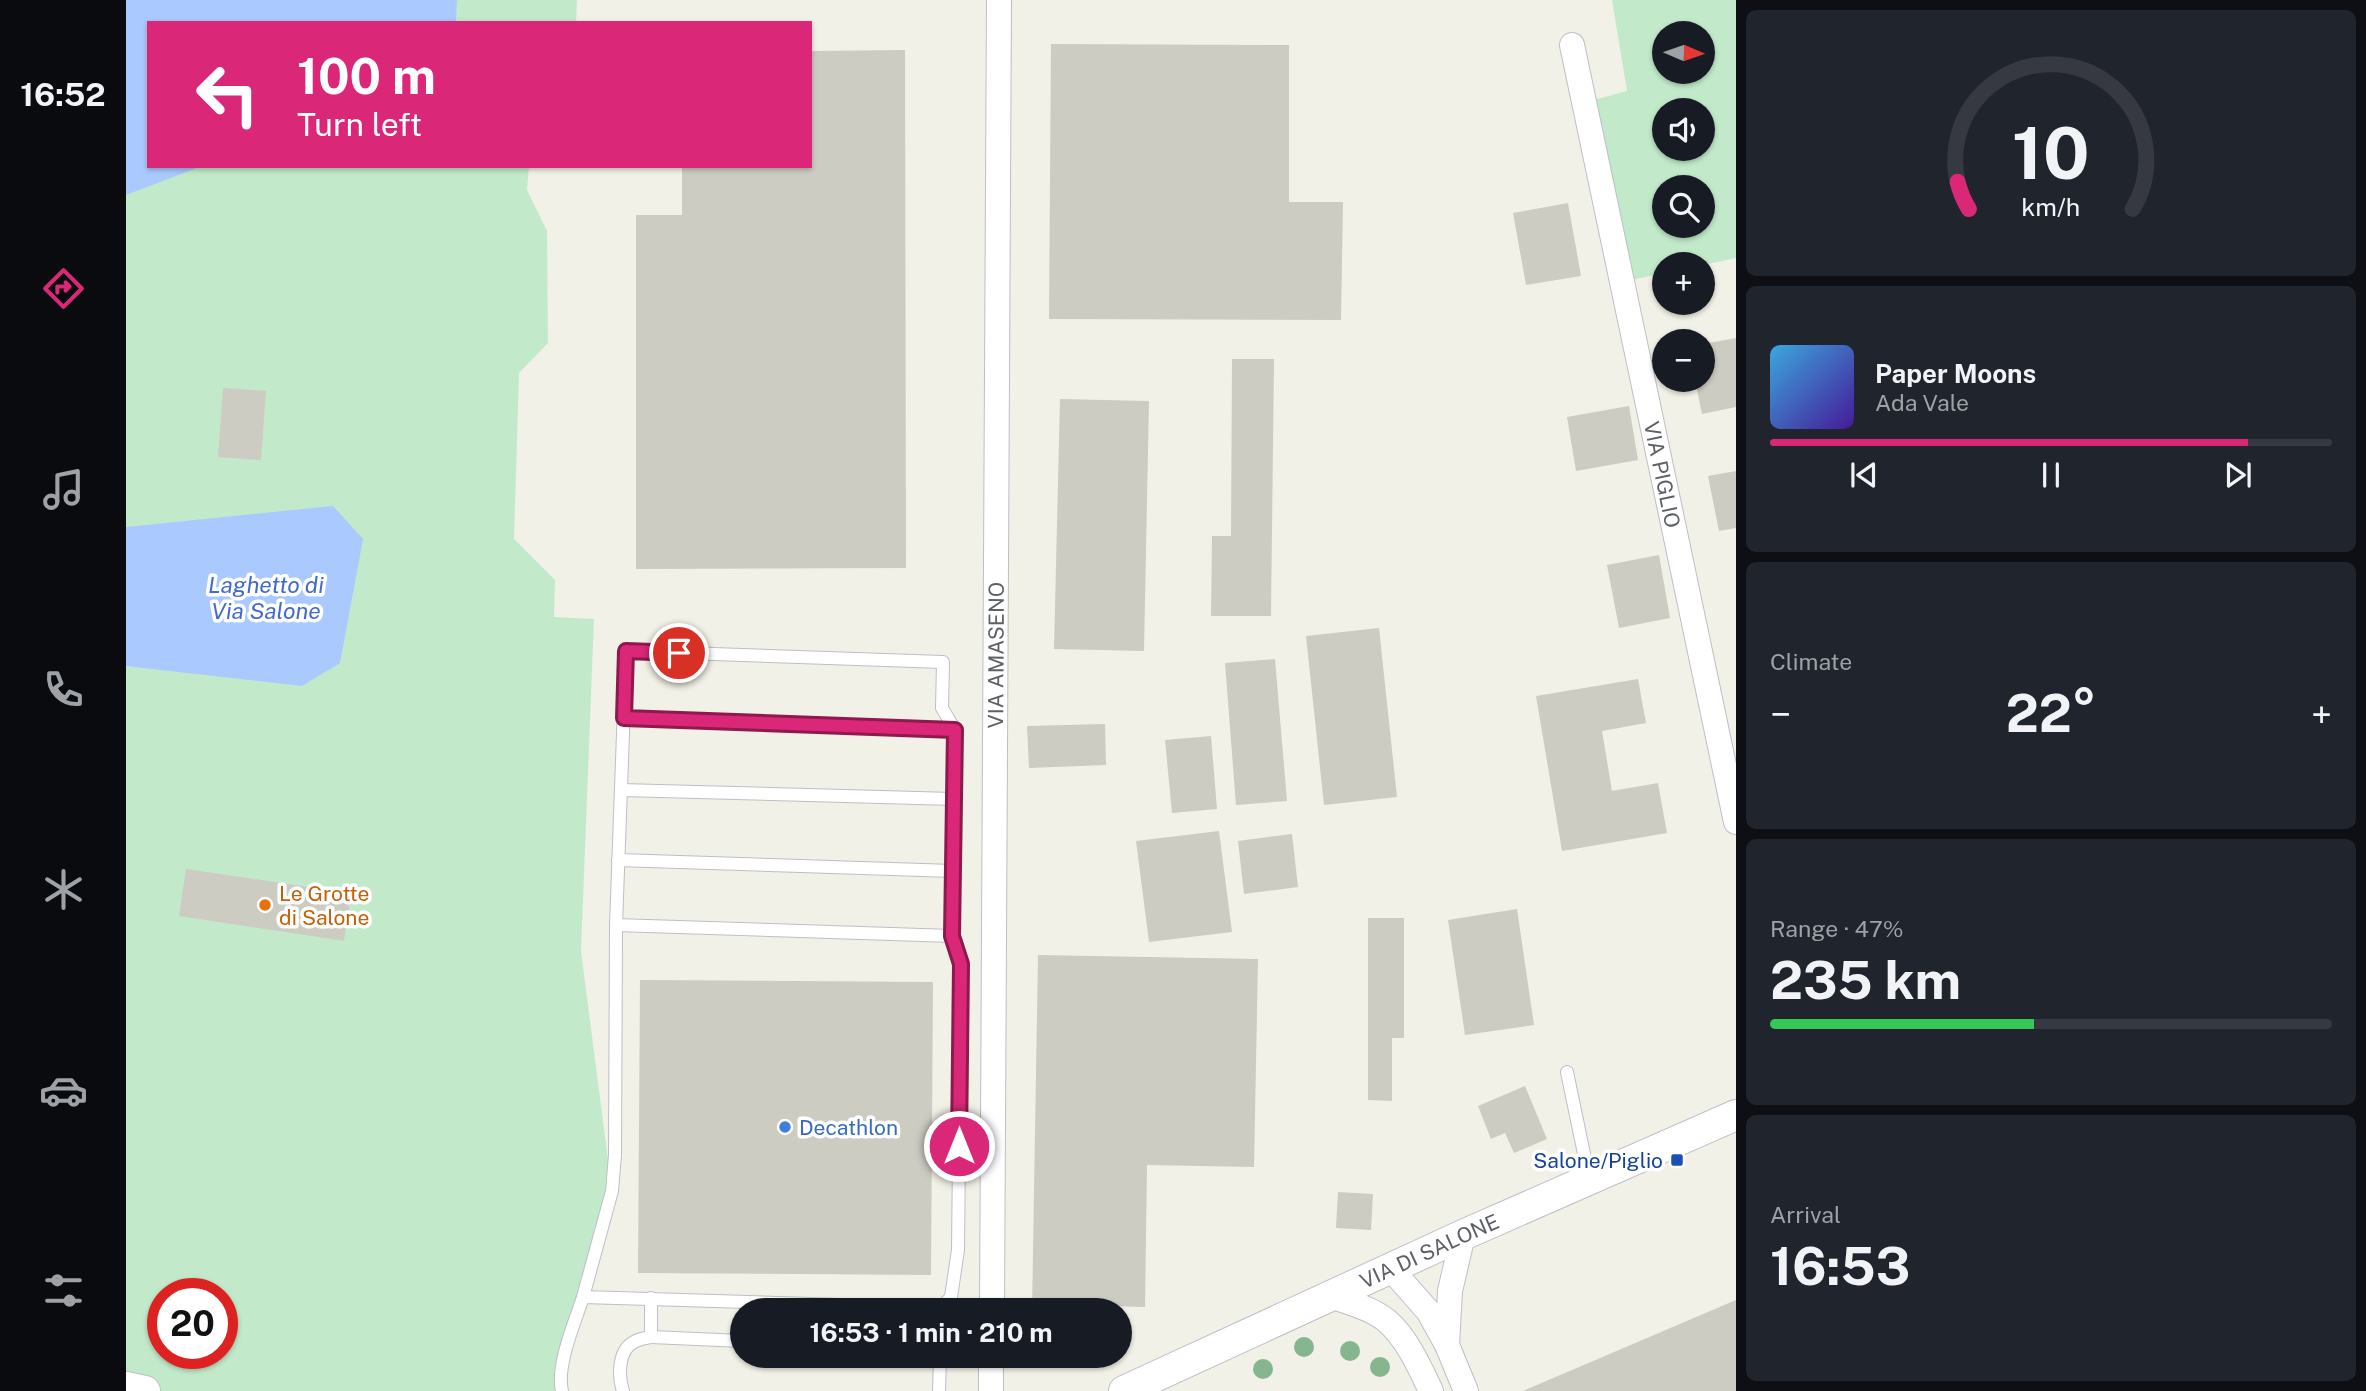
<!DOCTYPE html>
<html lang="en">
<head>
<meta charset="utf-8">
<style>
	body { margin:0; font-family:"Public Sans",sans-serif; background:#20242c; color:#f1f3f6; height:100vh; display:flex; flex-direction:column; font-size:26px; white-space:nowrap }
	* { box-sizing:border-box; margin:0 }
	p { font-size:23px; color:#9ea1a6 }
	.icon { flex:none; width:38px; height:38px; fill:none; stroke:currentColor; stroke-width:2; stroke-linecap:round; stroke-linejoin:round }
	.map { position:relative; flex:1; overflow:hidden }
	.side { display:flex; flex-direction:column; gap:10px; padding:10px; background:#0d0f14; width:630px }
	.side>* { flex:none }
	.hud { position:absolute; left:21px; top:21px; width:665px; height:147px; border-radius:0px; box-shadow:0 2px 5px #0004; background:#db2777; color:#fff; overflow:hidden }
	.needle { width:46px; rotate:92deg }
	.fabs { position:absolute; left:1526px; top:21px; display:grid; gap:14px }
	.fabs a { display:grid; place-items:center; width:63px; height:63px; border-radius:50%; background:#171b24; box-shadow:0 2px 5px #0004; font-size:35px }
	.speed { position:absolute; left:21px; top:1278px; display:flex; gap:14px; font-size:35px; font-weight:700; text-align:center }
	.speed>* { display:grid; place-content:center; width:91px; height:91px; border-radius:50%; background:#171b24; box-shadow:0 2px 5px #0004; line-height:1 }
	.speed .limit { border:10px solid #d22; background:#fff; color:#111 }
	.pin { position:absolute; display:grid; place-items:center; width:60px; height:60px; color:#fff; margin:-30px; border:4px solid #fff; border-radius:50%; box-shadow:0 2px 7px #0007 }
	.me { position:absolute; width:77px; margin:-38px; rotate:0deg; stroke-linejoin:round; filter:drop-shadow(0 0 5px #0008) }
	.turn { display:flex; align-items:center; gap:24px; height:147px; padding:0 35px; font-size:32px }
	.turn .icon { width:91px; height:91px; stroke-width:2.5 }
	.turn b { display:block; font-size:49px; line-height:60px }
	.big { font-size:52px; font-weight:700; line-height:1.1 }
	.side .card { flex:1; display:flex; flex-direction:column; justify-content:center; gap:10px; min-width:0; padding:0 24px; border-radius:10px; background:#20242c }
	.side .dial { align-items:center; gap:0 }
	.dial svg { height:182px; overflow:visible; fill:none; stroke:#363941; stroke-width:7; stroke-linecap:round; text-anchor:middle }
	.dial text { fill:#f1f3f6; stroke:none }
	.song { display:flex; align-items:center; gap:21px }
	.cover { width:84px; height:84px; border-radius:10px; background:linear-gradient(135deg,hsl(200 70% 55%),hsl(260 70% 35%)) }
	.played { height:7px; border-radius:4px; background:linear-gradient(90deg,#db2777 85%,#363941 85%) }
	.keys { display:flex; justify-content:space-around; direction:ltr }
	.heat { display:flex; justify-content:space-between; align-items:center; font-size:38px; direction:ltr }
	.charge { height:10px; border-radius:5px; background:linear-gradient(90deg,#34c759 47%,#363941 0) }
	.trip { position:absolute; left:604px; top:1298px; width:402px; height:70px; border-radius:35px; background:#171b24; box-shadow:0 2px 5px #0004; font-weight:700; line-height:70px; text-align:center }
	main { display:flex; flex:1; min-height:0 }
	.tabs { display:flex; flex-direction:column; width:126px; justify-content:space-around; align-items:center; background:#090b0e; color:#9ea1a6 }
	.tabs .icon { width:49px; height:49px }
	.tabs .selected { color:#db2777 }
	.tabs b { font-size:32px; color:#f1f3f6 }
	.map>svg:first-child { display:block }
</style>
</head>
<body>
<main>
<nav class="tabs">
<b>16:52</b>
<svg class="icon selected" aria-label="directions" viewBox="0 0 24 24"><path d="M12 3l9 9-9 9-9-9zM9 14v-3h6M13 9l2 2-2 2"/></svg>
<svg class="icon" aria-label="music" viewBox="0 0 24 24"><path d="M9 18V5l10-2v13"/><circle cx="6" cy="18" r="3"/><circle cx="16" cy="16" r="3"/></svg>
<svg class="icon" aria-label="phone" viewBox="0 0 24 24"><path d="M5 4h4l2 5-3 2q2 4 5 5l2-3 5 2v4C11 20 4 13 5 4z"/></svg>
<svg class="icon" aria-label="climate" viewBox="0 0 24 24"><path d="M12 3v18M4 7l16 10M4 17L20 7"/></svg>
<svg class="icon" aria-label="car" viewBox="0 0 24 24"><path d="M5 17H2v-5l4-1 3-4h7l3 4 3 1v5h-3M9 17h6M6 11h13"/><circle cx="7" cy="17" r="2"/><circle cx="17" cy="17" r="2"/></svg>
<svg class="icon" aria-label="filters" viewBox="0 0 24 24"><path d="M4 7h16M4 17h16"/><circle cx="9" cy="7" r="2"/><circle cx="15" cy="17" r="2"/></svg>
</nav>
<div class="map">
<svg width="1610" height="1391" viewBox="0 0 1610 1391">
	<rect width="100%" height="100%" fill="#f1f1e7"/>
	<!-- green -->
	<g fill="#c2eaca" fill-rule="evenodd">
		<path d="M0 0H451L450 23H23V166H403L401 190 421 231 422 343 393 373 388 539 429 580 428 617 468 619 455 951 486 1191 435 1384 437 1391H0ZM37 1293H96V1353H37Z"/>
		<path d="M1486 0H1610V258L1577 265 1538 264V273L1496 282 1460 102 1501 91ZM1538 33H1577V72H1538ZM1538 110H1577V149H1538ZM1538 187H1577V226H1538Z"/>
	</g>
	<!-- water -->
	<g fill="#a9c9ff">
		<polygon points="0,0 331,0 330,21 317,23 23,23 23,166 76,166 0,195"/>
		<polygon points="207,506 237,539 214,663 176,686 0,666 0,527"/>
	</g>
	<!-- building -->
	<g fill="#ccccc3">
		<polygon points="925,44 1163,45 1163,202 1217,202 1215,320 923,319"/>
		<polygon points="779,50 780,568 510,569 510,215 556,215 556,166 684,166 684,51"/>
		<polygon points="1442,203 1455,276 1400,285 1387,213"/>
		<polygon points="1610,338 1610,407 1576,414 1569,380 1577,380 1577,344"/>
		<polygon points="1106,359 1148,359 1145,616 1085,616 1086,536 1105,536"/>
		<polygon points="97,388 140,391 135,460 92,457"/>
		<polygon points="934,399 1023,401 1018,651 928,649"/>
		<polygon points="1503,406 1512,460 1450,471 1441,417"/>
		<polygon points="1610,471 1610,528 1593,531 1582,476"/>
		<polygon points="1533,555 1544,618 1493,628 1481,565"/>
		<polygon points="1253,628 1271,797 1198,805 1180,636"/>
		<polygon points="1149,659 1161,801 1110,805 1099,663"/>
		<polygon points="1512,679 1520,723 1476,731 1486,791 1532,783 1541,833 1436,851 1410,696"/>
		<polygon points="979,724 980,765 903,768 901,726"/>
		<polygon points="1085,736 1091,809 1046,813 1039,740"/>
		<polygon points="1093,831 1106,932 1023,942 1010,841"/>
		<polygon points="1166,834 1172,887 1118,894 1112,841"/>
		<polygon points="60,869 225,893 218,941 53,916"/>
		<polygon points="1391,909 1408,1025 1339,1035 1322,920"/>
		<polygon points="1242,918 1278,918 1278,1038 1266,1038 1266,1101 1242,1100"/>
		<polygon points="912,955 1132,959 1128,1167 1021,1165 1019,1307 946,1305 946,1311 906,1311"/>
		<polygon points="514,980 807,982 805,1275 512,1273"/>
		<polygon points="1399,1086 1421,1139 1388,1153 1379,1133 1365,1139 1352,1106"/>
		<polygon points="1212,1192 1247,1194 1245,1230 1210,1228"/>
		<polygon points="1610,1300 1610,1391 1397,1391"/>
	</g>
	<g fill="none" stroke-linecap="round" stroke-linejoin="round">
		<defs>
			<g id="service">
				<polyline points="498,718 829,730"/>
				<polyline points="495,790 828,799"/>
				<polyline points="492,860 827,871"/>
				<polyline points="490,925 826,936"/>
				<polyline points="1441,1072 1463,1178"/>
				<polyline points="457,1297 486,1191 489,1155 490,925 500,651 817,662 816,708 829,730 826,936 835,964 832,1250 825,1297 815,1308"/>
				<polyline points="525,1337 616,1341"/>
				<path d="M436 1391C430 1365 449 1322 457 1297L815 1308V1311"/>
				<path d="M497 1391C492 1376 492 1350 508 1342 512 1339 520 1338 525 1337V1298"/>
				<polyline points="813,1391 814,1356"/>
			</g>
			<g id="minor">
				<path id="s1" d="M1446 45 1610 822"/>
				<polyline points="1265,1269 1302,1311 1321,1345 1340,1391"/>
				<path d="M1205 1296C1224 1303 1245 1308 1261 1321 1281 1338 1294 1368 1305 1391"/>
				<path id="s2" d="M866 1311 873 0"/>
				<polyline points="1321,1345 1324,1291 1337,1235"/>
				<polyline points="865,1391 865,1356"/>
			</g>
			<g id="tertiary">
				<polyline points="0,1387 19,1391"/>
				<path id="s3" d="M998 1391 1337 1235 1610 1115"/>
			</g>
		</defs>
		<!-- service casing -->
		<use href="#service" stroke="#bebfc6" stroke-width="14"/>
		<!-- minor casing -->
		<use href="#minor" stroke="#bebfc6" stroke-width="26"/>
		<!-- tertiary casing -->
		<use href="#tertiary" stroke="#bebfc6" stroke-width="32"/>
		<!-- service -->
		<use href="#service" stroke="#fff" stroke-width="12"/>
		<!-- minor -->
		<use href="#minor" stroke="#fff" stroke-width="24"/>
		<!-- tertiary -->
		<use href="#tertiary" stroke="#fff" stroke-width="30"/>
	</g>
	<!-- trees -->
	<g fill="#86b68d">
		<circle cx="1178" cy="1347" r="10"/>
		<circle cx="1224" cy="1351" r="10"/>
		<circle cx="1254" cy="1367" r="10"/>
		<circle cx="1137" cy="1369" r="10"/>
	</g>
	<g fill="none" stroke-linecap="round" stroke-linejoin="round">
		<defs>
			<polyline id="route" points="553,653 500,651 498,718 829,730 826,936 835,964 833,1146"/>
		</defs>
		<!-- route casing -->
		<use href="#route" stroke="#8e194d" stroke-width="18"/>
		<!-- route -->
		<use href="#route" stroke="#db2777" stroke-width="12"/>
	</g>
	<!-- markers -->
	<circle fill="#e8710a" stroke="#fff" stroke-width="2.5" cx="139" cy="905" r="7"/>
	<circle fill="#3f7fe0" stroke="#fff" stroke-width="2.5" cx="659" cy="1127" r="7"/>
	<rect fill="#1a4fb4" stroke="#fff" stroke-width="2.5" x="1544" y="1153" width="14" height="14" rx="3.5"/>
	<g text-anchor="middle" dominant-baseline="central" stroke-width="7" stroke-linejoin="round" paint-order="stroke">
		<!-- street labels -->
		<g font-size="21" fill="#5e6068" stroke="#fff">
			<text stroke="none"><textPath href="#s1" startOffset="439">VIA PIGLIO</textPath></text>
			<text stroke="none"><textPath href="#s2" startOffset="656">VIA AMASENO</textPath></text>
			<text stroke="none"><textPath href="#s3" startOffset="336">VIA DI SALONE</textPath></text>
		</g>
		<!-- food labels -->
		<g font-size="21" fill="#c56008" stroke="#fff" text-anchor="start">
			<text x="153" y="893">Le Grotte<tspan x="153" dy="24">di Salone</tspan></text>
		</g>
		<!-- shop labels -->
		<g font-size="21" fill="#366cbe" stroke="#fff" text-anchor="start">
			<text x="673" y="1127">Decathlon</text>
		</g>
		<!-- transit labels -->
		<g font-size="21" fill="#164399" stroke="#fff" text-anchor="end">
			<text x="1537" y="1160">Salone/Piglio</text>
		</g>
		<!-- water labels -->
		<g font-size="23" font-style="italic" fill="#416acd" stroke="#fff">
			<text x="140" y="584">Laghetto di<tspan x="140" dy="26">Via Salone</tspan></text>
		</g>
	</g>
</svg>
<div class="fabs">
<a><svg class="needle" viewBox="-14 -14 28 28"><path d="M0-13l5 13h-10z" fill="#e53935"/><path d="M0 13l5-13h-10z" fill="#9ea1a6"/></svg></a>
<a><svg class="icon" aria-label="sound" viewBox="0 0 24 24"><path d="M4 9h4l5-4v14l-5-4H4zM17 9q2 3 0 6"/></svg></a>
<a><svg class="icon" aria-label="search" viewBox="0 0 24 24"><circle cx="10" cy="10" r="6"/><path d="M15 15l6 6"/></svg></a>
<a>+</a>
<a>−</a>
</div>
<div class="speed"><div class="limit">20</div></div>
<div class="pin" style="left:553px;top:653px;background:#d93025"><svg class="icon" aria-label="arrive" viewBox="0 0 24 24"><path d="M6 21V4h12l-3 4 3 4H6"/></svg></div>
<svg class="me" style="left:833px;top:1146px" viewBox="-20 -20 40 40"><circle r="17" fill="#db2777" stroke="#fff" stroke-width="3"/><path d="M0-11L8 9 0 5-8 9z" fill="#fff"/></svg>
<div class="trip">16:53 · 1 min · 210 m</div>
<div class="hud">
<div class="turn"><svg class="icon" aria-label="left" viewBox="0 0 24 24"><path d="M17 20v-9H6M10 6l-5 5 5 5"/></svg><div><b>100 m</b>Turn left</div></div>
</div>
</div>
<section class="side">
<div class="card dial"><svg viewBox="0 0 100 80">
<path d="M14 69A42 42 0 1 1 86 69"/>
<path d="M14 69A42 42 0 0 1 9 57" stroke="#db2777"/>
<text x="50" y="56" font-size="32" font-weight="700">10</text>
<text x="50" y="72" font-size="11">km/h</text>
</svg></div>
<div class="card">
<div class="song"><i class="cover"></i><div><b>Paper Moons</b><p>Ada Vale</p></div></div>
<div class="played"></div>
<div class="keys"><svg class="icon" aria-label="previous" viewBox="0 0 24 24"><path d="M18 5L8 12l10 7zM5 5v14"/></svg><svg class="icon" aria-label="pause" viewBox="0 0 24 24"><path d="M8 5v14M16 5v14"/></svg><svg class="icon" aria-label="next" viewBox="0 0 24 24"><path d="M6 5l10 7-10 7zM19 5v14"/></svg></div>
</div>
<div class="card"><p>Climate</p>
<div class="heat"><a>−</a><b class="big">22°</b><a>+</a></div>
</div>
<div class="card"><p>Range · 47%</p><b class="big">235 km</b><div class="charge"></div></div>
<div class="card"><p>Arrival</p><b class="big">16:53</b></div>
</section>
</main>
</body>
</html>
